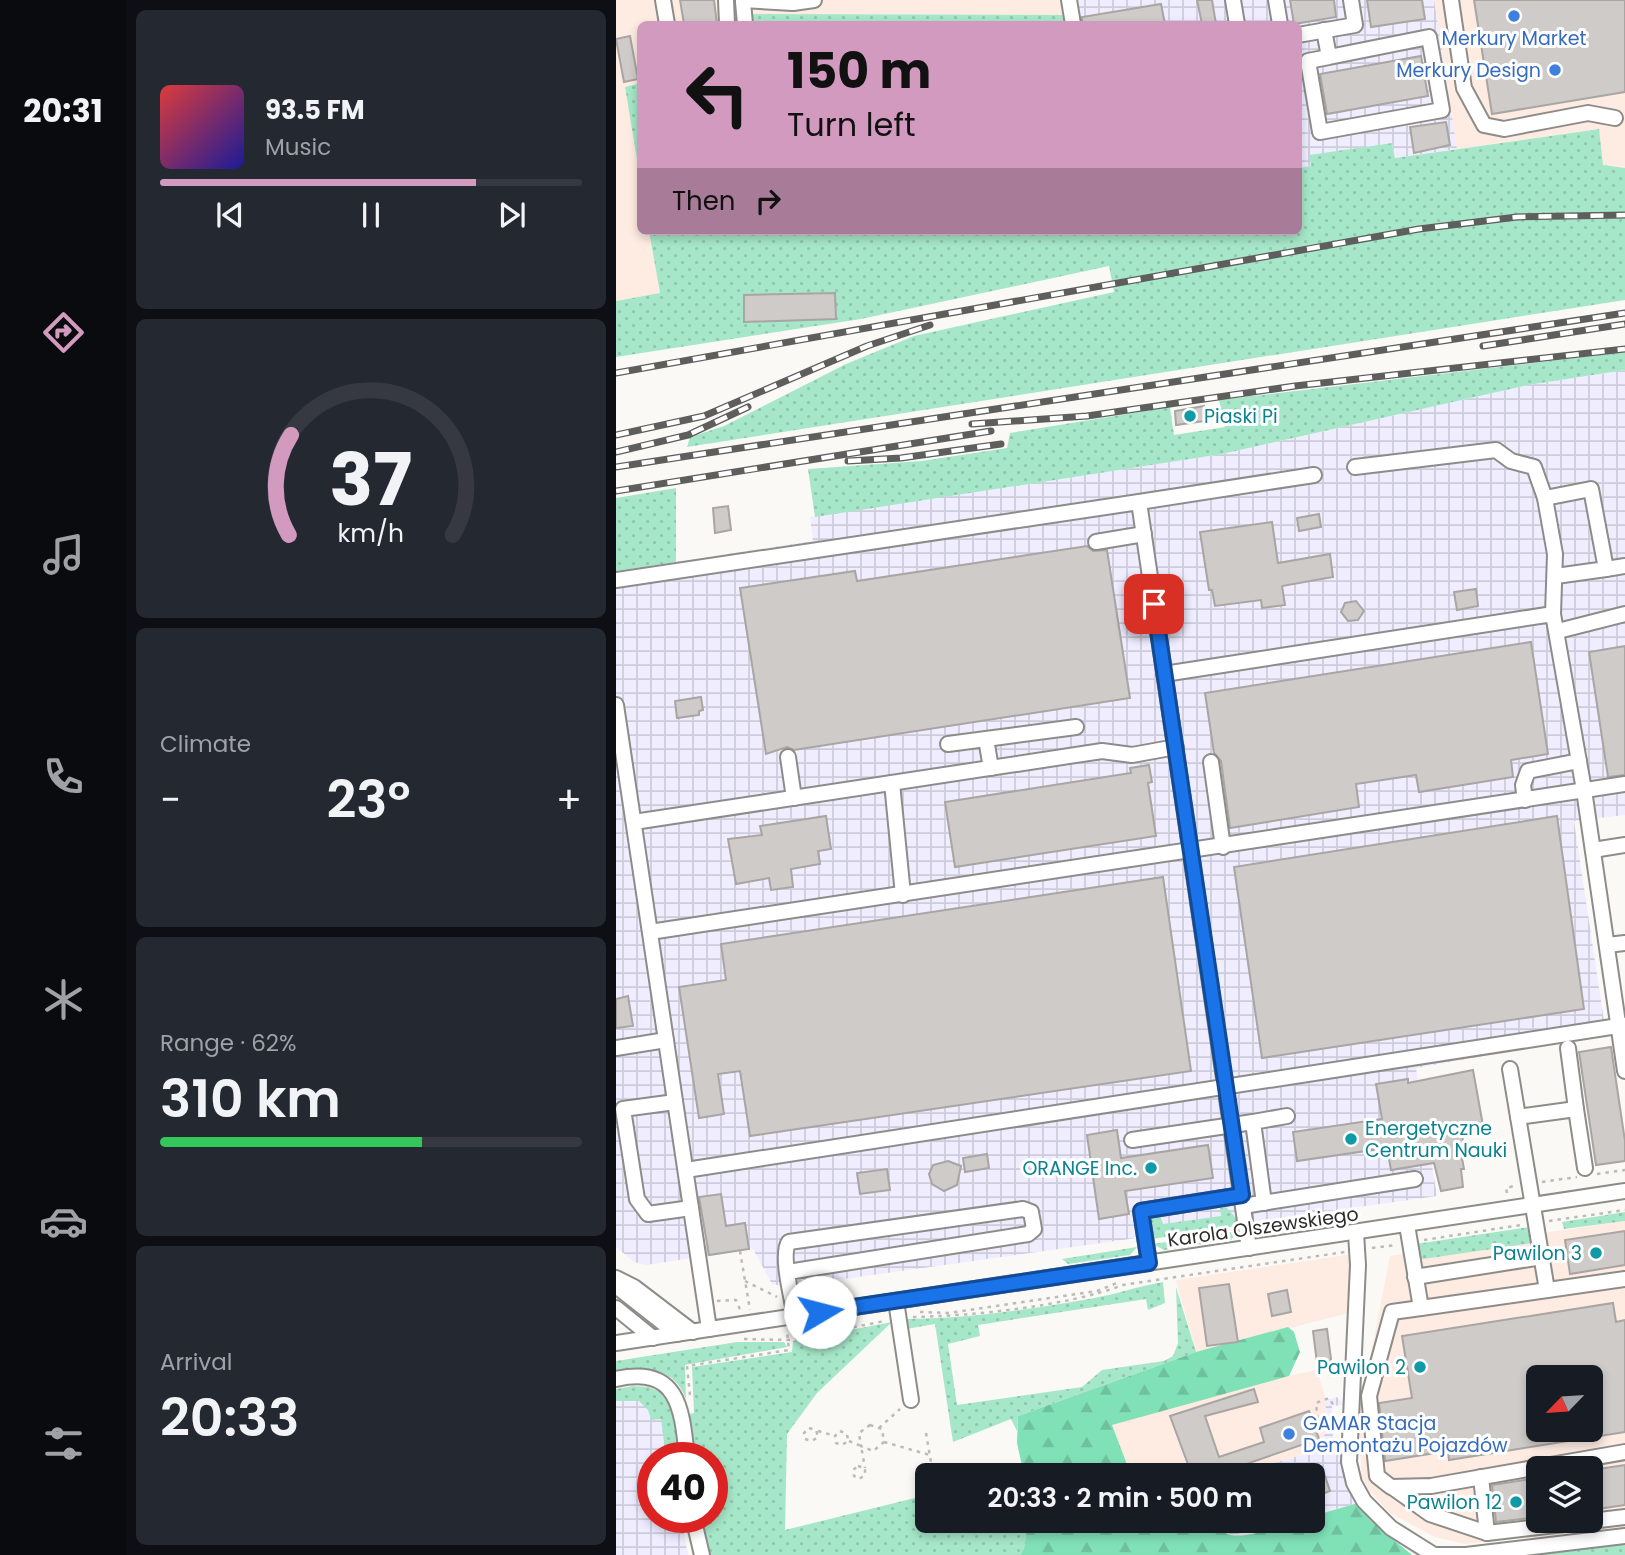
<!DOCTYPE html>
<html lang="en">
<head>
<meta charset="utf-8">
<style>
	body { margin:0; font-family:Poppins,sans-serif; background:#242831; color:#f1f3f6; height:100vh; display:flex; flex-direction:column; font-size:26px; white-space:nowrap }
	* { box-sizing:border-box; margin:0 }
	p { font-size:23px; color:#9ea1a6 }
	.icon { flex:none; width:38px; height:38px; fill:none; stroke:currentColor; stroke-width:2; stroke-linecap:round; stroke-linejoin:round }
	.map { position:relative; flex:1; overflow:hidden }
	.side { display:flex; flex-direction:column; gap:10px; padding:10px; background:#0d0f14; width:490px }
	.side>* { flex:none }
	.banner { position:absolute; left:21px; top:21px; width:665px; height:214px; border-radius:10px; box-shadow:0 4px 10px #0003; background:#d29abe; color:#111; overflow:hidden }
	.needle { width:46px; rotate:245deg }
	.fabs { position:absolute; left:910px; top:1365px; display:grid; gap:14px }
	.fabs a { display:grid; place-items:center; width:77px; height:77px; border-radius:10px; background:#171b24; box-shadow:0 4px 10px #0003; font-size:35px }
	.speed { position:absolute; left:21px; top:1442px; display:flex; gap:14px; font-size:35px; font-weight:700; text-align:center }
	.speed>* { display:grid; place-content:center; width:91px; height:91px; border-radius:50%; background:#171b24; box-shadow:0 4px 10px #0003; line-height:1 }
	.speed .limit { border:10px solid #d22; background:#fff; color:#111 }
	.pin { position:absolute; display:grid; place-items:center; width:60px; height:60px; color:#fff; margin:-30px; border-radius:14px; box-shadow:0 4px 10px #0006 }
	.me { position:absolute; width:77px; margin:-38px; rotate:82deg; stroke-linejoin:round; filter:drop-shadow(0 0 5px #0008) }
	.turn { display:flex; align-items:center; gap:24px; height:147px; padding:0 35px; font-size:32px }
	.turn .icon { width:91px; height:91px; stroke-width:2.5 }
	.turn b { display:block; font-size:49px; line-height:60px }
	.then { display:flex; align-items:center; height:66px; padding:0 35px; background:#0003; gap:14px; font-size:26px }
	.big { font-size:52px; font-weight:600; line-height:1.1 }
	.side .widget { flex:1; display:flex; flex-direction:column; justify-content:center; gap:10px; min-width:0; padding:0 24px; border-radius:10px; background:#242831 }
	.side .dial { align-items:center; gap:0 }
	.dial svg { height:182px; overflow:visible; fill:none; stroke:#363941; stroke-width:7; stroke-linecap:round; text-anchor:middle }
	.dial text { fill:#f1f3f6; stroke:none }
	.song { display:flex; align-items:center; gap:21px }
	.cover { width:84px; height:84px; border-radius:10px; background:linear-gradient(135deg,hsl(0 70% 55%),hsl(240 70% 35%)) }
	.played { height:7px; border-radius:4px; background:linear-gradient(90deg,#d29abe 75%,#363941 75%) }
	.keys { display:flex; justify-content:space-around; direction:ltr }
	.heat { display:flex; justify-content:space-between; align-items:center; font-size:38px; direction:ltr }
	.charge { height:10px; border-radius:5px; background:linear-gradient(90deg,#34c759 62%,#363941 0) }
	.trip { position:absolute; left:299px; top:1463px; width:410px; height:70px; border-radius:10px; background:#171b24; box-shadow:0 4px 10px #0003; font-weight:600; line-height:70px; text-align:center }
	main { display:flex; flex:1; min-height:0 }
	.dock { display:flex; flex-direction:column; width:126px; justify-content:space-around; align-items:center; background:#090b0e; color:#9ea1a6 }
	.dock .icon { width:49px; height:49px }
	.dock .active { color:#d29abe }
	.dock b { font-size:32px; color:#f1f3f6 }
	.map>svg:first-child { display:block }
</style>
</head>
<body>
<main>
<nav class="dock">
<b>20:31</b>
<svg class="icon active" aria-label="directions" viewBox="0 0 24 24"><path d="M12 3l9 9-9 9-9-9zM9 14v-3h6M13 9l2 2-2 2"/></svg>
<svg class="icon" aria-label="music" viewBox="0 0 24 24"><path d="M9 18V5l10-2v13"/><circle cx="6" cy="18" r="3"/><circle cx="16" cy="16" r="3"/></svg>
<svg class="icon" aria-label="phone" viewBox="0 0 24 24"><path d="M5 4h4l2 5-3 2q2 4 5 5l2-3 5 2v4C11 20 4 13 5 4z"/></svg>
<svg class="icon" aria-label="climate" viewBox="0 0 24 24"><path d="M12 3v18M4 7l16 10M4 17L20 7"/></svg>
<svg class="icon" aria-label="car" viewBox="0 0 24 24"><path d="M5 17H2v-5l4-1 3-4h7l3 4 3 1v5h-3M9 17h6M6 11h13"/><circle cx="7" cy="17" r="2"/><circle cx="17" cy="17" r="2"/></svg>
<svg class="icon" aria-label="filters" viewBox="0 0 24 24"><path d="M4 7h16M4 17h16"/><circle cx="9" cy="7" r="2"/><circle cx="15" cy="17" r="2"/></svg>
</nav>
<section class="side">
<div class="widget">
<div class="song"><i class="cover"></i><div><b>93.5 FM</b><p>Music</p></div></div>
<div class="played"></div>
<div class="keys"><svg class="icon" aria-label="previous" viewBox="0 0 24 24"><path d="M18 5L8 12l10 7zM5 5v14"/></svg><svg class="icon" aria-label="pause" viewBox="0 0 24 24"><path d="M8 5v14M16 5v14"/></svg><svg class="icon" aria-label="next" viewBox="0 0 24 24"><path d="M6 5l10 7-10 7zM19 5v14"/></svg></div>
</div>
<div class="widget dial"><svg viewBox="0 0 100 80">
<path d="M14 69A42 42 0 1 1 86 69"/>
<path d="M14 69A42 42 0 0 1 15 25" stroke="#d29abe"/>
<text x="50" y="56" font-size="32" font-weight="700">37</text>
<text x="50" y="72" font-size="11">km/h</text>
</svg></div>
<div class="widget"><p>Climate</p>
<div class="heat"><a>−</a><b class="big">23°</b><a>+</a></div>
</div>
<div class="widget"><p>Range · 62%</p><b class="big">310 km</b><div class="charge"></div></div>
<div class="widget"><p>Arrival</p><b class="big">20:33</b></div>
</section>
<div class="map">
<svg width="1009" height="1555" viewBox="0 0 1009 1555">
	<defs>
		<pattern id="industrial-grid" width="8" height="8" patternUnits="userSpaceOnUse" patternTransform="scale(1.75)"><rect width="8" height="8" fill="#efedff"/><path d="M0 4h8M4 0v8" fill="none" stroke="#cdccdb"/></pattern>
		<pattern id="grass-dots" width="8" height="8" patternUnits="userSpaceOnUse" patternTransform="scale(1.75)"><rect width="8" height="8" fill="#a6e7c9"/><path d="M2 2h.1M6 6h.1" fill="none" stroke="#8fc6ad" stroke-width="1.8" stroke-linecap="round"/></pattern>
		<pattern id="forest-firs" width="22" height="20" patternUnits="userSpaceOnUse" patternTransform="scale(1.75)"><rect width="22" height="20" fill="#80e1b7"/><path d="M5 1l3.5 6h-7zM16 11l3.5 6h-7z" fill="#6fc19e"/></pattern>
	</defs>
	<rect width="100%" height="100%" fill="#fbf9f6"/>
	<!-- commercial -->
	<g fill="#feebe2" fill-rule="evenodd">
		<polygon points="0,0 444,0 447,15 119,14 120,24 24,24 24,83 9,87 24,178 24,231 33,231 44,293 0,301"/>
		<polygon points="818,0 1009,0 1009,168 987,165 982,129 841,149"/>
		<path d="M1009 1221V1528L849 1544 819 1537 774 1513 753 1490 746 1477 743 1435V1415L774 1256ZM922 1377H975V1430H922ZM922 1468H975V1521H922Z"/>
		<polygon points="737,1254 733,1313 580,1352 560,1280"/>
		<polygon points="701,1370 710,1400 708,1449 614,1475 488,1475 512,1467 496,1425 639,1383"/>
	</g>
	<!-- industrial -->
	<g fill="url(#industrial-grid)">
		<polygon points="444,0 818,0 841,149 779,158 776,143 694,155 695,166 683,168 682,24 449,24"/>
		<polygon points="1009,370 1009,815 958,821 990,1034 800,1068 821,1196 171,1287 156,1284 137,1249 30,1265 18,1262 0,1247 0,571 197,541 194,517 606,454 912,385"/>
		<polygon points="0,1396 42,1399 58,1458 37,1458 37,1517 65,1517 72,1555 0,1555"/>
		<polygon points="721,1397 728,1405 716,1406 717,1440 725,1441 733,1481 742,1503 697,1516 696,1475 614,1475 708,1449 710,1400"/>
		<polygon points="600,1521 679,1521 616,1535 604,1530"/>
	</g>
	<!-- grass -->
	<g fill="url(#grass-dots)">
		<polygon points="119,14 447,15 449,24 120,24"/>
		<polygon points="24,83 24,178 9,87"/>
		<polygon points="983,129 987,165 1009,168 1009,300 71,447 74,437 108,426 230,364 298,336 498,292 493,266 245,319 0,357 0,301 44,293 33,231 682,231 683,168 695,166 693,155 776,143 779,158"/>
		<polygon points="1009,352 1009,370 912,385 606,454 199,517 192,469 306,461 391,448 394,433 554,407 558,435 609,427 603,400"/>
		<polygon points="60,488 60,562 0,571 0,498"/>
		<polygon points="610,1207 620,1218 621,1226 536,1239 534,1222 539,1215 544,1215 547,1224 605,1216 604,1208"/>
		<polygon points="1009,1212 1009,1221 948,1229 946,1222"/>
		<polygon points="913,1227 916,1243 807,1259 804,1258 800,1244"/>
		<polygon points="622,1231 615,1240 548,1250 537,1244"/>
		<polygon points="521,1247 514,1255 452,1264 446,1259"/>
		<path d="M547 1282 549 1303 532 1310 530 1299 362 1325 364 1336 332 1344 341 1405 466 1387 486 1370 548 1361 557 1356 562 1343 560 1287 580 1352 402 1416 401 1431 395 1419 337 1442 319 1324 290 1329 289 1319C352 1319 416 1309 478 1298 501 1294 523 1286 547 1282Z"/>
		<polygon points="276,1322 201,1393 171,1434 169,1530 311,1495 312,1521 412,1521 408,1548 404,1555 95,1555 84,1517 96,1517 96,1458 77,1458 73,1414 78,1413 76,1367 176,1352 177,1341"/>
		<path d="M121 1342H168L171 1347 69 1365 70 1399C59 1368 29 1365 0 1371V1361Z"/>
		<path d="M17 1386 33 1387 46 1393C59 1413 62 1434 64 1458H50L45 1419 35 1420 32 1410 23 1401H0V1389Z"/>
		<polygon points="1009,1543 1009,1555 894,1555"/>
	</g>
	<!-- forest -->
	<g fill="url(#forest-firs)">
		<polygon points="672,1327 678,1332 684,1352 673,1376 496,1425 512,1467 488,1475 408,1475 401,1443 402,1416 580,1352"/>
		<path d="M742 1503 754 1520 796 1555H404L408 1548 412 1521H600C603 1528 606 1533 615 1535 636 1539 672 1521 696 1521L697 1516Z"/>
	</g>
	<!-- building -->
	<g fill="#cecbc9" stroke="#a8a5a3" stroke-width="2" fill-rule="evenodd">
		<polygon points="64,0 98,0 101,24 68,24"/>
		<polygon points="581,0 596,0 600,24 586,24"/>
		<polygon points="674,0 718,0 720,17 678,24"/>
		<polygon points="751,0 806,0 809,19 755,27"/>
		<polygon points="858,0 1009,0 1009,92 876,114"/>
		<polygon points="545,4 549,24 466,24 466,17"/>
		<polygon points="14,36 22,79 8,82 0,39"/>
		<polygon points="805,56 812,96 711,114 704,74"/>
		<polygon points="830,122 834,145 798,153 794,127"/>
		<polygon points="219,293 220,319 128,322 128,295"/>
		<polygon points="588,406 589,421 560,425 559,411"/>
		<polygon points="112,506 115,530 99,533 97,508"/>
		<polygon points="703,514 705,527 683,531 681,518"/>
		<polygon points="656,522 662,563 714,554 717,577 666,586 669,605 646,608 645,600 599,606 596,590 593,590 584,532"/>
		<polygon points="471,546 477,551 491,550 514,698 178,750 171,747 150,754 124,588 239,571 241,581"/>
		<polygon points="860,589 862,606 841,610 838,592"/>
		<polygon points="740,601 748,611 742,620 732,621 725,612 729,603"/>
		<polygon points="915,642 932,754 895,760 897,777 803,792 800,775 740,784 743,807 614,828 605,761 598,753 589,693"/>
		<polygon points="1009,646 1009,775 992,777 973,652"/>
		<polygon points="85,697 87,710 83,711 83,715 61,718 59,701"/>
		<polygon points="533,765 536,782 532,783 540,836 339,867 329,802 515,773 514,768"/>
		<polygon points="210,816 215,849 202,851 204,864 175,869 177,887 155,890 153,878 120,884 112,839 146,835 144,826"/>
		<polygon points="941,816 968,1009 646,1058 618,867"/>
		<polygon points="547,877 575,1071 134,1136 124,1071 102,1074 108,1114 83,1118 63,987 110,980 105,944"/>
		<polygon points="12,996 17,1026 0,1028 0,999"/>
		<polygon points="995,1047 1009,1141 1009,1161 980,1165 963,1052"/>
		<polygon points="857,1070 868,1131 846,1134 849,1157 846,1158 848,1169 845,1169 847,1187 825,1191 818,1163 775,1170 771,1148 681,1161 677,1132 766,1119 760,1084 792,1079 792,1083"/>
		<polygon points="501,1130 505,1158 592,1145 597,1178 509,1191 513,1214 483,1219 471,1135"/>
		<polygon points="371,1154 373,1168 349,1172 347,1158"/>
		<polygon points="332,1161 345,1166 341,1185 328,1191 316,1184 313,1174 317,1165"/>
		<polygon points="271,1169 274,1190 244,1194 241,1173"/>
		<polygon points="105,1194 110,1226 129,1223 133,1249 93,1255 83,1197"/>
		<polygon points="1009,1231 1009,1265 954,1274 949,1240"/>
		<polygon points="613,1284 622,1342 591,1346 583,1288"/>
		<polygon points="671,1290 675,1312 656,1316 652,1294"/>
		<path d="M997 1303 1000 1322 1009 1320V1432L833 1460 832 1451 769 1461 763 1403 796 1398 786 1336ZM922 1377H975V1430H922Z"/>
		<polygon points="711,1329 715,1359 713,1362 701,1363 697,1331"/>
		<polygon points="638,1389 642,1402 589,1416 603,1457 648,1442 644,1428 693,1411 703,1439 630,1464 634,1475 576,1475 554,1416"/>
		<polygon points="1009,1465 1009,1505 975,1510 975,1470"/>
		<polygon points="709,1476 714,1491 696,1498 696,1480"/>
		<polygon points="922,1478 922,1517 880,1522 876,1485"/>
	</g>
	<g fill="none" stroke-linecap="round" stroke-linejoin="round">
		<defs>
			<g id="minor">
				<polyline points="47,0 51,24"/>
				<polyline points="110,0 111,24"/>
				<polyline points="127,0 177,3 198,0"/>
				<polyline points="453,0 457,24"/>
				<polyline points="617,0 621,24"/>
				<polyline points="660,0 664,24"/>
				<polyline points="835,0 848,88 868,125 888,129 972,113 999,118"/>
				<polyline points="127,2 129,24"/>
				<polyline points="708,30 713,57 813,37 826,110 704,132 692,61 713,57"/>
				<polyline points="682,35 739,25 735,0"/>
				<polyline points="739,467 880,450 895,461 918,467 929,498"/>
				<polyline points="523,502 698,475"/>
				<polyline points="480,542 528,534"/>
				<polyline points="990,569 1009,566"/>
				<polyline points="0,580 523,502 633,1248"/>
				<polyline points="937,614 939,554 929,498 975,489 990,569 940,576"/>
				<polyline points="942,631 1009,614"/>
				<polyline points="548,674 937,614 968,790 1009,1071"/>
				<polyline points="0,705 93,1329"/>
				<polyline points="332,744 370,739"/>
				<polyline points="172,757 178,798"/>
				<polyline points="595,762 607,847"/>
				<polyline points="375,768 370,739 460,727"/>
				<polyline points="276,783 287,895"/>
				<polyline points="909,800 907,785 912,771 963,761"/>
				<polyline points="18,822 486,751 516,755 560,747"/>
				<polyline points="977,850 1009,845"/>
				<polyline points="34,932 1009,784"/>
				<polyline points="991,945 1009,943"/>
				<polyline points="0,1048 50,1040"/>
				<polyline points="952,1048 960,1109"/>
				<polyline points="894,1069 931,1290"/>
				<polyline points="59,1102 7,1109 21,1199 32,1214 75,1208"/>
				<polyline points="902,1117 960,1109 969,1168"/>
				<polyline points="516,1140 637,1122"/>
				<polyline points="70,1170 1009,1025"/>
				<polyline points="648,1203 637,1122 671,1116"/>
				<polyline points="627,1206 799,1179"/>
				<polyline points="791,1225 805,1308 1009,1279"/>
				<polyline points="740,1233 742,1265 733,1462 738,1483 748,1501 775,1528 818,1555 850,1555 1009,1536"/>
				<polyline points="533,1263 525,1211 626,1195"/>
				<path d="M172 1272 412 1234 418 1229 415 1212 407 1209 173 1242C164 1254 176 1299 179 1316"/>
				<polyline points="799,1277 926,1257"/>
				<polyline points="0,1278 18,1287 77,1332"/>
				<polyline points="0,1286 61,1334"/>
				<polyline points="280,1301 295,1400"/>
				<polyline points="0,1308 37,1338"/>
				<polyline points="805,1308 776,1312 753,1396 761,1476 775,1487 815,1486 1009,1452"/>
				<polyline points="0,1343 1009,1191"/>
				<path d="M0 1379C63 1365 66 1409 71 1458"/>
				<polyline points="865,1477 871,1533 974,1521"/>
				<polyline points="776,1487 814,1514 871,1533"/>
				<polyline points="77,1517 86,1555"/>
				<polyline points="975,1521 1009,1517"/>
			</g>
		</defs>
		<!-- minor casing -->
		<use href="#minor" stroke="#8e8c89" stroke-width="18"/>
		<!-- path -->
		<g stroke="#bcbbb8" stroke-width="2.5" stroke-dasharray="3.5 5" stroke-linecap="butt">
			<polyline points="981,1174 1009,1170"/>
			<polyline points="926,1182 961,1177"/>
			<polyline points="891,1193 890,1188 898,1186"/>
			<polyline points="933,1221 1009,1210"/>
			<polyline points="808,1240 905,1225"/>
			<polyline points="756,1248 781,1245"/>
			<polyline points="124,1251 134,1310"/>
			<polyline points="129,1281 161,1297"/>
			<polyline points="101,1301 120,1300 125,1312"/>
			<polyline points="304,1312 333,1313 481,1291 501,1283"/>
			<path d="M297 1317C356 1316 452 1306 507 1285L729 1252"/>
			<polyline points="128,1339 172,1340 269,1321"/>
			<polyline points="74,1395 71,1366 173,1350 171,1332"/>
			<polygon points="254,1425 266,1429 268,1442 257,1451 245,1446 243,1433"/>
			<polyline points="698,1425 702,1423 700,1403 713,1398 718,1406"/>
			<polygon points="193,1428 200,1430 202,1437 196,1441 189,1439 188,1433"/>
			<polyline points="263,1428 284,1409"/>
			<polyline points="202,1431 219,1436"/>
			<polygon points="224,1431 231,1434 232,1441 226,1445 220,1443 219,1436"/>
			<polyline points="310,1433 317,1474"/>
			<polyline points="233,1441 245,1446 249,1468"/>
			<polyline points="268,1442 314,1455"/>
			<polygon points="242,1466 249,1468 249,1475 243,1479 238,1476 237,1470"/>
		</g>
		<!-- minor -->
		<use href="#minor" stroke="#fff" stroke-width="14"/>
		<defs>
			<g id="rail">
				<polyline points="867,346 1009,324"/>
				<polyline points="0,373 803,229 901,217 1009,215"/>
				<polyline points="356,424 471,416 679,386 1009,349"/>
				<polyline points="0,435 88,416 251,346 314,325"/>
				<polyline points="0,452 72,435 132,407"/>
				<polyline points="232,461 285,458 385,444"/>
				<polyline points="0,467 1009,313"/>
				<polyline points="0,491 375,431"/>
			</g>
		</defs>
		<!-- rail casing -->
		<use href="#rail" stroke="#5e5e5d" stroke-width="7"/>
		<!-- rail -->
		<use href="#rail" stroke="#fff" stroke-width="4.5" stroke-dasharray="13" stroke-linecap="butt"/>
	</g>
	<g fill="none" stroke-linecap="round" stroke-linejoin="round">
		<defs>
			<polyline id="route" points="204,1312 533,1263 525,1211 626,1195 538,604"/>
		</defs>
		<!-- route casing -->
		<use href="#route" stroke="#114b97" stroke-width="18"/>
		<!-- route -->
		<use href="#route" stroke="#1a73e8" stroke-width="12"/>
	</g>
	<!-- markers -->
	<g fill="#3f7fe0" stroke="#fff" stroke-width="2.5">
		<circle cx="898" cy="16" r="7"/>
		<circle cx="939" cy="70" r="7"/>
		<circle cx="673" cy="1434" r="7"/>
	</g>
	<g fill="#0f9aa8" stroke="#fff" stroke-width="2.5">
		<circle cx="574" cy="416" r="7"/>
		<circle cx="735" cy="1139" r="7"/>
		<circle cx="535" cy="1168" r="7"/>
		<circle cx="980" cy="1253" r="7"/>
		<circle cx="804" cy="1367" r="7"/>
		<circle cx="900" cy="1502" r="7"/>
	</g>
	<g text-anchor="middle" dominant-baseline="central" stroke-width="6" stroke-linejoin="round" paint-order="stroke">
		<!-- shop labels -->
		<g font-size="19" fill="#366cbe" stroke="#fff">
			<text x="898" y="38">Merkury Market</text>
			<text x="925" y="70" text-anchor="end">Merkury Design</text>
			<text x="687" y="1423" text-anchor="start">GAMAR Stacja<tspan x="687" dy="22">Demontażu Pojazdów</tspan></text>
		</g>
		<!-- culture labels -->
		<g font-size="19" fill="#0d838f" stroke="#fff" text-anchor="end">
			<text x="588" y="416" text-anchor="start">Piaski Pi</text>
			<text x="749" y="1128" text-anchor="start">Energetyczne<tspan x="749" dy="22">Centrum Nauki</tspan></text>
			<text x="521" y="1168">ORANGE Inc.</text>
			<text x="966" y="1253">Pawilon 3</text>
			<text x="790" y="1367">Pawilon 2</text>
			<text x="886" y="1502">Pawilon 12</text>
		</g>
		<!-- street labels -->
		<g font-size="19" fill="#2d2d2c" stroke="#fff">
			<text transform="translate(647 1227) rotate(-8)">Karola Olszewskiego</text>
		</g>
	</g>
</svg>
<div class="fabs">
<a><svg class="needle" viewBox="-14 -14 28 28"><path d="M0-13l5 13h-10z" fill="#e53935"/><path d="M0 13l5-13h-10z" fill="#9ea1a6"/></svg></a>
<a><svg class="icon" aria-label="layers" viewBox="0 0 24 24"><path d="M12 4l9 5-9 5-9-5zM3 14l9 5 9-5"/></svg></a>
</div>
<div class="speed"><div class="limit">40</div></div>
<div class="pin" style="left:538px;top:604px;background:#d93025"><svg class="icon" aria-label="arrive" viewBox="0 0 24 24"><path d="M6 21V4h12l-3 4 3 4H6"/></svg></div>
<svg class="me" style="left:204px;top:1312px" viewBox="-20 -20 40 40"><circle r="19" fill="#fff"/><path d="M0-13L10 11 0 6-10 11z" fill="#1a73e8"/></svg>
<div class="trip">20:33 · 2 min · 500 m</div>
<div class="banner">
<div class="turn"><svg class="icon" aria-label="left" viewBox="0 0 24 24"><path d="M17 20v-9H6M10 6l-5 5 5 5"/></svg><div><b>150 m</b>Turn left</div></div>
<div class="then">Then<svg class="icon" aria-label="right" viewBox="0 0 24 24"><path d="M7 20v-9h11M14 6l5 5-5 5"/></svg></div>
</div>
</div>
</main>
</body>
</html>
